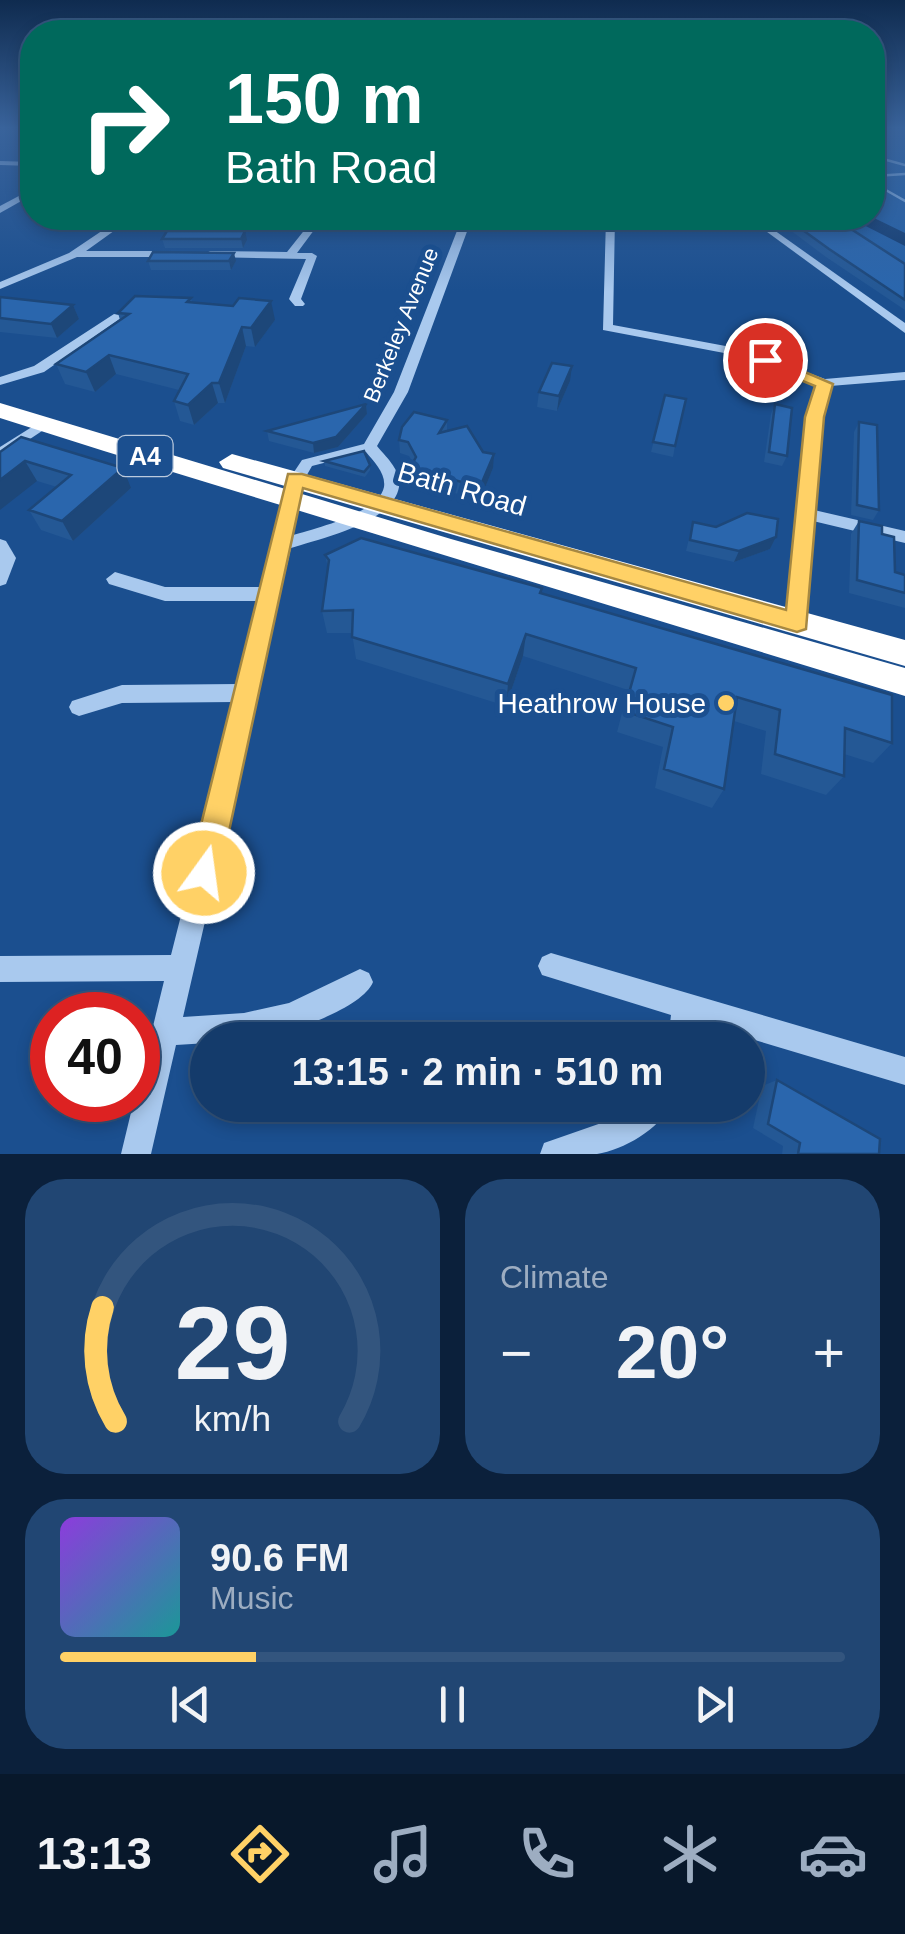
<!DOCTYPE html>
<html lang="en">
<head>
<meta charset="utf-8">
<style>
	body { margin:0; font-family:Helvetica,sans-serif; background:#214673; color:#f1f3f6; height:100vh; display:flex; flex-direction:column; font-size:38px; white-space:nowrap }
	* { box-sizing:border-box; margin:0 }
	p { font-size:32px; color:#9dadc1 }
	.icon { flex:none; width:55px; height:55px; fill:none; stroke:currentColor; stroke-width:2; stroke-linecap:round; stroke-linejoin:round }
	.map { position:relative; height:1154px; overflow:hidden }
	.details { display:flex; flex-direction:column; gap:25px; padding:25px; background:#0b203b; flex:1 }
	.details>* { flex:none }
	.banner { position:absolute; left:20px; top:20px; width:865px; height:210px; border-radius:40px; box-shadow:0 5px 15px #0003,0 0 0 2px #33557e; background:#00695c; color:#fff; overflow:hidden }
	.speed { position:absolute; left:30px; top:992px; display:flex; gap:20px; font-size:50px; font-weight:700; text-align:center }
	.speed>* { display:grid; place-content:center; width:130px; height:130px; border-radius:50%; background:#143b6b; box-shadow:0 5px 15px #0003,0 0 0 2px #33557e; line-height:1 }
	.speed .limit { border:15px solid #d22; background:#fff; color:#111 }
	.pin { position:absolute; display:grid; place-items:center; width:85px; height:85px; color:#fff; margin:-42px; border:5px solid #fff; border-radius:50%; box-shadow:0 2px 10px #0007 }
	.me { position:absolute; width:110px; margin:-55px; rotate:14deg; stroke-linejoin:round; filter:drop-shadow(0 0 8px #0008) }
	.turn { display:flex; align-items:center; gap:35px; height:210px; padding:0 40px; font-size:45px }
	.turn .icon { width:130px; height:130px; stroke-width:2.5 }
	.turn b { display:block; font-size:70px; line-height:85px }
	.big { font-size:75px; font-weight:600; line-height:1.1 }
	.details .widget { flex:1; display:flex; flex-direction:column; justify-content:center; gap:15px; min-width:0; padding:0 35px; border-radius:40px; background:#214673 }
	.details .dial { align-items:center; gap:0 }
	.dial svg { height:260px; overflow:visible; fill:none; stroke:#33557e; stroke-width:7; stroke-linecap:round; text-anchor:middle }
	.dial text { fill:#f1f3f6; stroke:none }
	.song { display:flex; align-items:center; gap:30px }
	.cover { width:120px; height:120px; border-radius:15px; background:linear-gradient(135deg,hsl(270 70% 55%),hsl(180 70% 35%)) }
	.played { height:10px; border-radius:5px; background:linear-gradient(90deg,#ffd166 25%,#33557e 25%) }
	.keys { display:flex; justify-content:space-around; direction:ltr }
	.heat { display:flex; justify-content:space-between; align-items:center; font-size:55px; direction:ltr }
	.details .tiles { flex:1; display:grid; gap:25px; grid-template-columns:1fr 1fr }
	.widget:last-child { grid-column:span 2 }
	.trip { position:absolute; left:190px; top:1022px; width:575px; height:100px; border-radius:50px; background:#143b6b; box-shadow:0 5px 15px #0003,0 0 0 2px #33557e; font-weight:600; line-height:100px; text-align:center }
	.dock { display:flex; height:160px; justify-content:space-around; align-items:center; background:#08182b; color:#9dadc1 }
	.dock .icon { width:70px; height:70px }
	.dock .selected { color:#ffd166 }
	.dock b { font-size:45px; color:#f1f3f6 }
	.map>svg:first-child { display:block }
</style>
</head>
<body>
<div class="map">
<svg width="905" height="1154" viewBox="0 0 905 1154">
	<rect width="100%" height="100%" fill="#1b4f8f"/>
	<!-- green -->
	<polygon fill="#2461a8" points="873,129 905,129 905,264 825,218 872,218"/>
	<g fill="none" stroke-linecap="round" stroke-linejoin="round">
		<!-- stream -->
		<g stroke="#9cc4f0" stroke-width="2.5">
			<polyline points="872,156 905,165"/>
			<polyline points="905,174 874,176 884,189 905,201"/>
		</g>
		<!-- river -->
		<polygon fill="#123a6d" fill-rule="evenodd" points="872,217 905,233 905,246 850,218"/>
		<!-- minor -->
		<g fill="#a9c9ee" fill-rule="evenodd">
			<polygon points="0,161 32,162 32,166 0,165"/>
			<polygon points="32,189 32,195 0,213 0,206"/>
			<polygon points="121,218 132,218 86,251 174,251 179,254 174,257 77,257 0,289 0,282 69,253"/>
			<polygon points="314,218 323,218 297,253 312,253 317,256 301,299 305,304 303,306 295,306 289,299 306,259 210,257 205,254 210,251 287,252"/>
			<path d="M462 218H472L408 392 377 446C386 457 402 471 399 487 393 523 319 539 291 548L183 1017 244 1013 289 1003 360 969 369 973 373 982C362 1010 277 1038 247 1040 234 1041 221 1040 208 1040V1043L176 1045 151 1154H121L134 1100H138V1088L164 981 0 982V956L171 955 235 702 122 703 79 716 72 713 69 707 72 701 122 685 239 684 260 601H165L109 584 106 579 115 572 165 587H264L284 487 302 460 364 444 394 392ZM366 452C374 462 386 473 384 487 379 513 314 529 293 535L300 487 312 466Z"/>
			<polygon points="606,218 615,218 613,325 747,350 825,379 905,372 905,380 830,386 821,417 814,510 905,531 905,543 813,521 806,622 804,627 790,627 788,622 807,417 817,385 740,356 603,330"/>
			<polygon points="748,218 757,218 905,323 905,333"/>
			<polygon points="114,314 124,316 44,372 0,385 0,377 34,366"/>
			<polygon points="43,420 50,424 48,427 0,459 0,447"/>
			<polygon points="0,539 6,541 16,558 6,584 0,586"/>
			<polygon points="551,953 905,1057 905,1085 698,1023 696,1040 668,1040 671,1015 542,975 538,966 542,957"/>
			<path d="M633 1105H670C660 1129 623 1150 597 1154 579 1154 558 1154 540 1154L544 1143 610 1120Z"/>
		</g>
		<!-- highway -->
		<g fill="#fff" fill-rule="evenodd">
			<polygon points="0,403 451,539 905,668 905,696 104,451 0,418"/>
			<polygon points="232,454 905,640 905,666 223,468 219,462"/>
		</g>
	</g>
	<!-- wall -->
	<g fill="#245895">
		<polygon points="774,218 834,218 905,264 905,310 826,257"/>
		<polygon points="162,239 247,240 243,248 165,248"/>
		<polygon points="148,261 236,261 231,270 151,270"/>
		<polygon points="0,297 73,305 79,319 57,338 0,332"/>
		<polygon points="191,298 192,302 275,320 255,347 246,346 225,403 218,403 194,425 180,421 174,401 179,390 116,374 95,392 65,384 56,364 120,320 118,313"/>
		<polygon points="570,381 557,411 537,407 539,392"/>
		<polygon points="665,395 675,446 673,457 651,452"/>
		<polygon points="366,404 367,414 338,447 314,453 269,441 267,431"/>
		<polygon points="775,404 787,456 782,466 764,462 771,414"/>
		<polygon points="447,420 447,431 493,468 480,500 411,481 410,468 413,463 409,456 400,453 399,440"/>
		<polygon points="859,422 879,510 873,520 851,515 854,432"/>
		<polygon points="0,452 131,488 73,541 41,530 29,510 57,487 37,481"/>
		<polygon points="324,461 370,465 370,470 365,477 325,466"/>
		<polygon points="859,521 882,534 895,572 905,575 905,608 849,593 851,534"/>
		<polygon points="693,522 716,527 776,537 770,549 734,562 686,551"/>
		<polygon points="325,555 541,593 892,743 873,763 844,754 844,776 826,795 761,774 766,731 734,721 724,789 712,808 655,788 663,747 617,732 628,690 523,656 506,706 356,659 352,633 327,633 322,611 328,568"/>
		<polygon points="777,1080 879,1154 782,1154 783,1146 753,1128 762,1086"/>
	</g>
	<!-- shaded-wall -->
	<g fill="#1d4779">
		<polygon points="245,231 247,240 243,248 241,239"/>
		<polygon points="234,253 236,261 231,270 229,261"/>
		<polygon points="271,301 275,320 255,347 251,328"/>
		<polygon points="73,305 79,319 57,338 51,324"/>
		<polygon points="242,327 246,346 225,403 219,383"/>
		<polygon points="109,355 116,374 95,392 86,372"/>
		<polygon points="572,366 570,381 557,411 559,396"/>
		<polygon points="212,383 218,403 194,425 188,405"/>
		<polygon points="366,404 367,414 338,447 314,453 313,443"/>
		<polygon points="494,454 493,468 480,500 480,487"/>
		<polygon points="25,461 37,481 0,510 0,480"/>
		<polygon points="123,468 131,488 73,541 62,521"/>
		<polygon points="776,537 770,549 734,562 739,551"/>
		<polygon points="526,634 523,656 506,706 508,684"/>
	</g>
	<!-- building -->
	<g fill="#2a66ad" stroke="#1d4779" stroke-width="2.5">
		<polygon points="786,218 834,218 905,264 905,300 829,249"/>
		<polygon points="167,231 245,231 241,239 162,239"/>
		<polygon points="153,252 234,253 229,261 148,261"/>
		<polygon points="135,296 191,298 187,302 233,306 239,298 271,301 251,328 242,327 219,383 212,383 188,405 174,401 188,374 109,355 86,372 56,364 129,314 118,313"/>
		<polygon points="0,297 73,305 51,324 0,318"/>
		<polygon points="552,363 572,366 559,396 539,392"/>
		<polygon points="665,395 686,399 675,446 653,442"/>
		<polygon points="366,404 336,437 313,443 267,431"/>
		<polygon points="775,404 792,408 787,456 769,452"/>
		<polygon points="414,412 447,420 439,433 467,426 483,452 494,454 480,487 410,468 416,457 408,442 399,440 402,427"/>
		<polygon points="859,422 877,425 879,510 857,505"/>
		<polygon points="21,437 123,468 62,521 29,510 71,475 25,461 0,480 0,452"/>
		<polygon points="364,451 370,465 364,472 324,461"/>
		<polygon points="747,513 778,519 776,537 739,551 690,540 693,522 716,527"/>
		<polygon points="859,521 882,526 882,534 894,537 895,572 905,575 905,593 857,580"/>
		<polygon points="361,538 542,588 540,593 892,695 892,743 845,728 844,776 775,754 780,710 737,697 724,789 664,769 673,727 624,711 636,668 526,634 508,684 352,637 353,610 322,611 329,560 325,555"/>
		<polygon points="777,1080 880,1139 879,1154 798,1154 800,1143 768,1124"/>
	</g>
	<!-- sky -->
	<linearGradient id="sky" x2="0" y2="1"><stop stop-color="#0f2b4f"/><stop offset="0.44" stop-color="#39639b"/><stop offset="1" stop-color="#39639b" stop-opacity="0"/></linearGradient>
	<rect width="905" height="291" fill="url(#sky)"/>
	<!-- route -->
	<polygon fill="#ffd166" stroke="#a68842" stroke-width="2.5" points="765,355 833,384 824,417 806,629 797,632 303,488 220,873 215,884 204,889 193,884 189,873 288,474 302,474 786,610 805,417 815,386 759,363 759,356"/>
	<!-- markers -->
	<circle fill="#ffd166" stroke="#1b4f8f" stroke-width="4" cx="726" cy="703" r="10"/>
	<g text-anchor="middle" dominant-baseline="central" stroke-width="10" stroke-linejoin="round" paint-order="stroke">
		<!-- far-street labels -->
		<g font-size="22" fill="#fff" stroke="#1b4f8f">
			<text transform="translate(401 325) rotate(-68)">Berkeley Avenue</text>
		</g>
		<!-- shield labels -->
		<rect fill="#1b4f8f" stroke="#bbcadd" stroke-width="2.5" x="117.5" y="436" width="55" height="40" rx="8"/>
		<g font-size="25" font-weight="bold" fill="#fff">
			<text x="145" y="456">A4</text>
		</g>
		<!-- street labels -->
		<g font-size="28" fill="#fff" stroke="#1b4f8f">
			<text transform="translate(462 489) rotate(16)">Bath Road</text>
		</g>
		<!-- poi labels -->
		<g font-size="28" fill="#fff" stroke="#1b4f8f" text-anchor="end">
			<text x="706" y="703">Heathrow House</text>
		</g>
	</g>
</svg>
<div class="speed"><div class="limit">40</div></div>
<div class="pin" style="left:765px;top:360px;background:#d93025"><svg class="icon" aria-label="arrive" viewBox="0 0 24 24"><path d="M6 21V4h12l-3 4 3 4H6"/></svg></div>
<svg class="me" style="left:204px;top:873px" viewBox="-20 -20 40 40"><circle r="17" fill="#ffd166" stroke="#fff" stroke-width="3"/><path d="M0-11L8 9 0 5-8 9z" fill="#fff"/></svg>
<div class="trip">13:15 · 2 min · 510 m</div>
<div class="banner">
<div class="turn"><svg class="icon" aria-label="right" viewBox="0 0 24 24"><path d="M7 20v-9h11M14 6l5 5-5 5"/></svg><div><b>150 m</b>Bath Road</div></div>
</div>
</div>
<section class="details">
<div class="tiles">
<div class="widget dial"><svg viewBox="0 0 100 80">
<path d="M14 69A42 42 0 1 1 86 69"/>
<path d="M14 69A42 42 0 0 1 10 34" stroke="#ffd166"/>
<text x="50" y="56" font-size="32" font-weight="700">29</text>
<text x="50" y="72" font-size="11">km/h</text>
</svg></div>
<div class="widget"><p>Climate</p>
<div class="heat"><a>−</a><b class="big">20°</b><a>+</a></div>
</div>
<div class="widget">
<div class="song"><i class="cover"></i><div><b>90.6 FM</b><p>Music</p></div></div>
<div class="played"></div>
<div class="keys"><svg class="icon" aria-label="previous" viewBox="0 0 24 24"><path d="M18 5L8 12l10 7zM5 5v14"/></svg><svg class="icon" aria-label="pause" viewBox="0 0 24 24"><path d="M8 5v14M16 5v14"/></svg><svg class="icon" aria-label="next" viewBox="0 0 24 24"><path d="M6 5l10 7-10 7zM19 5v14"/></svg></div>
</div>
</div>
</section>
<nav class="dock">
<b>13:13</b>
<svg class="icon selected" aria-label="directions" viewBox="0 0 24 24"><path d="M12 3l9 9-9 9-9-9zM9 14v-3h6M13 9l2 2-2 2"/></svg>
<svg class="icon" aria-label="music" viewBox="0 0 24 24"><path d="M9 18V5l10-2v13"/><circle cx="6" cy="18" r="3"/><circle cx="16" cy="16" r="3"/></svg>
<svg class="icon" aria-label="phone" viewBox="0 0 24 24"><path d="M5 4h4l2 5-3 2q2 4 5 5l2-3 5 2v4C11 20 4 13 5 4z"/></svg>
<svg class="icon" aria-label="climate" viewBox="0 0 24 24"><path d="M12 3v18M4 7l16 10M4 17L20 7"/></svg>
<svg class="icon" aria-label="car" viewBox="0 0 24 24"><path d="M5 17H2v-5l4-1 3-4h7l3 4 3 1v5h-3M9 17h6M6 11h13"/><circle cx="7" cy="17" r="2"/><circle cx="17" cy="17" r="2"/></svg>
</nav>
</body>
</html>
